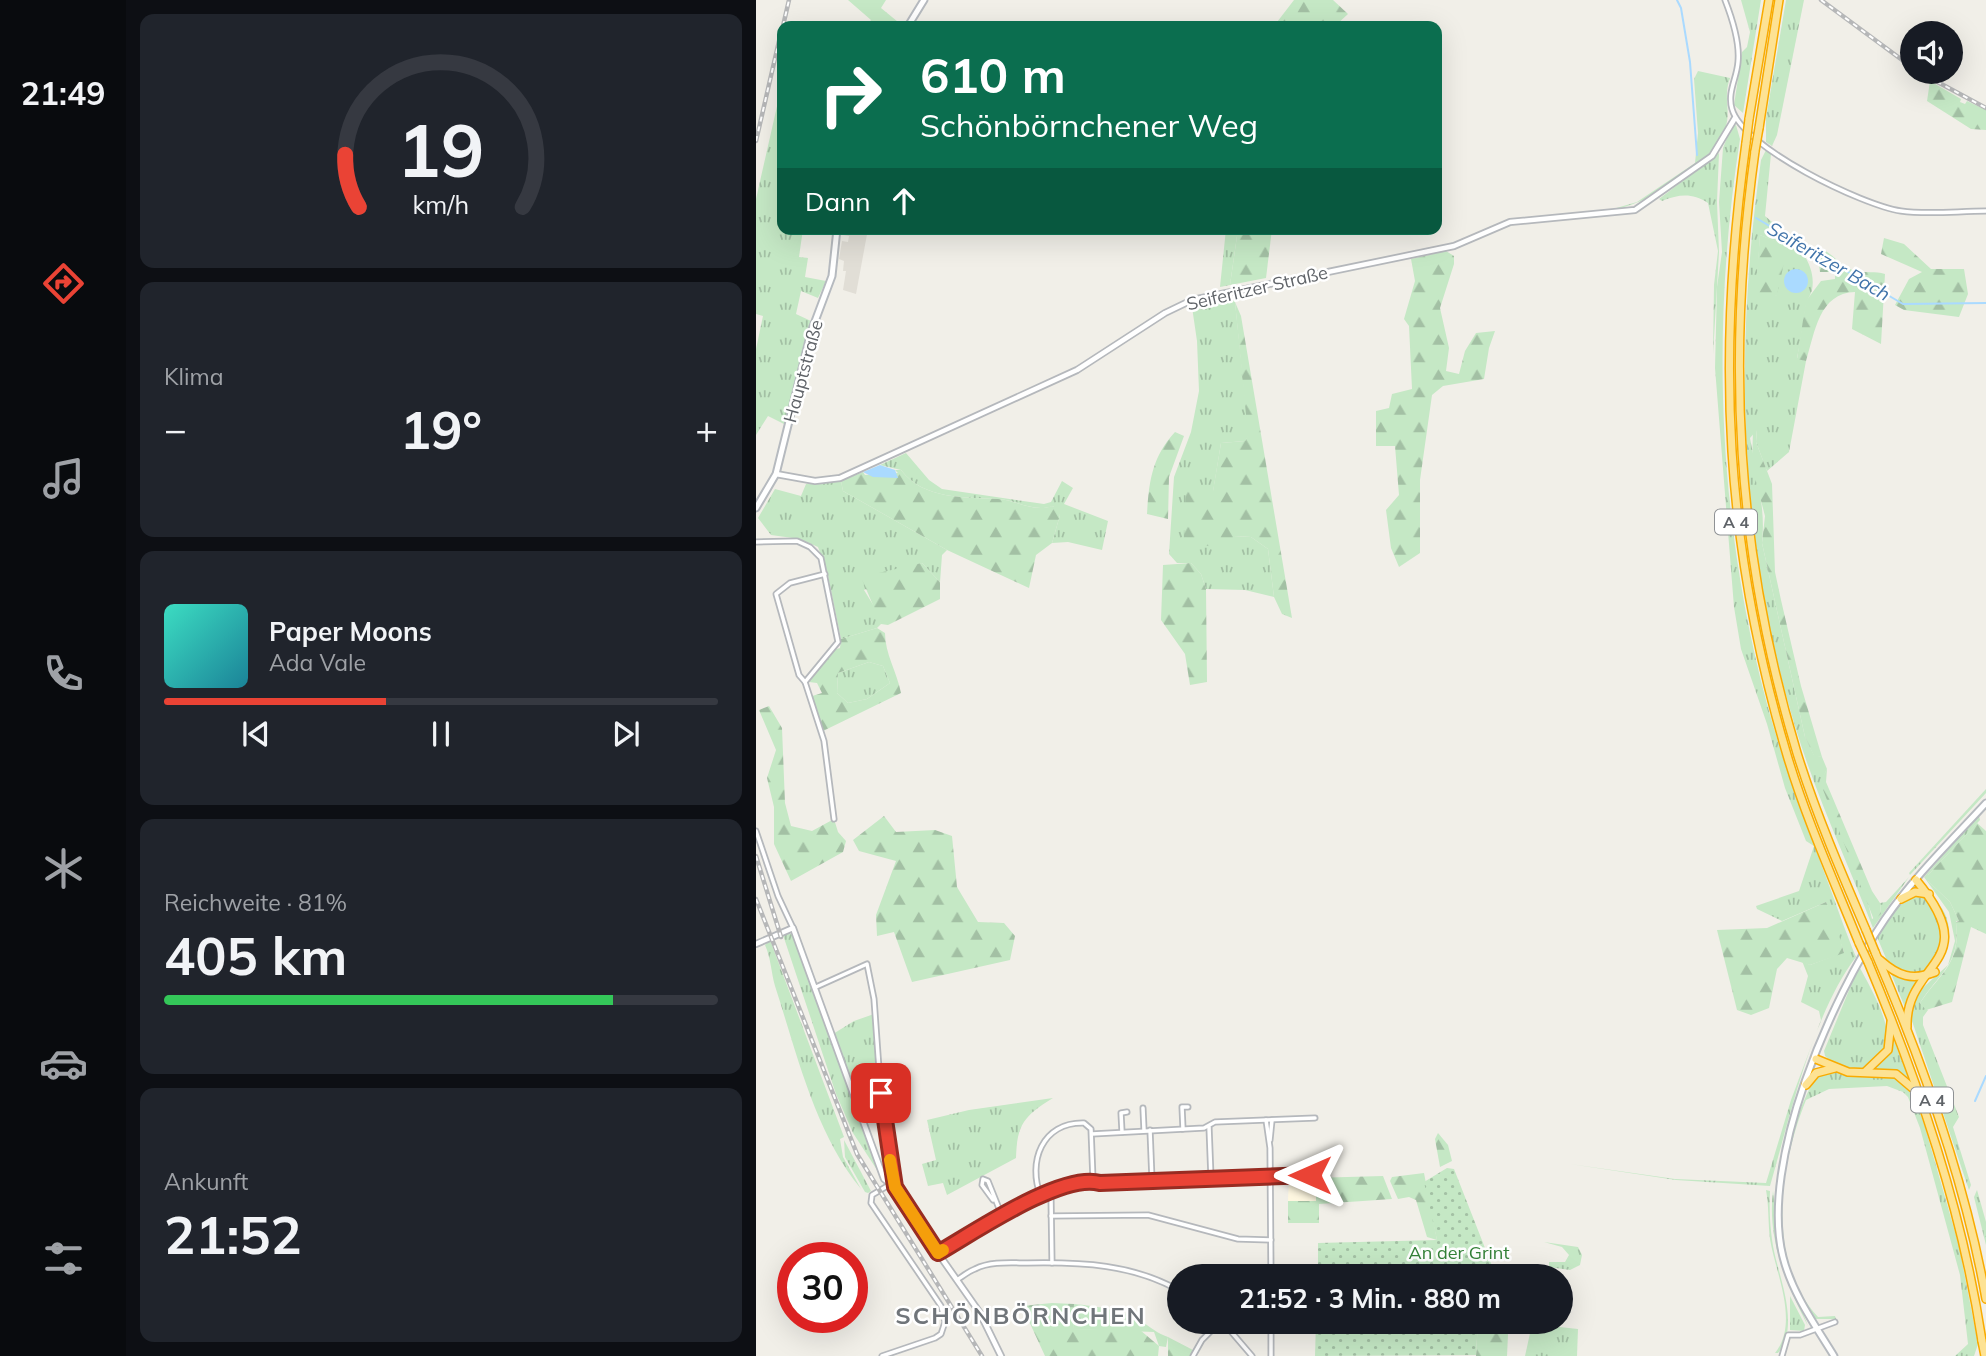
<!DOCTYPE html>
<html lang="de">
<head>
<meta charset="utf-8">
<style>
	body { margin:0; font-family:Mulish,sans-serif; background:#20242c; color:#f1f3f6; height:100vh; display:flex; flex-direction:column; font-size:26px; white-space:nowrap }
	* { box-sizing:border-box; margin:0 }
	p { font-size:23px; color:#9ea1a6 }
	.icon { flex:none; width:38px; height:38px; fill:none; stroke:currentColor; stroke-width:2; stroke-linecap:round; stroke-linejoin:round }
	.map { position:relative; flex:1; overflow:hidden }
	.sheet { display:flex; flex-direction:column; gap:14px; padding:14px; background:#0d0f14; width:630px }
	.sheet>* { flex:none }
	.guide { position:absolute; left:21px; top:21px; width:665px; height:214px; border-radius:14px; box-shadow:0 7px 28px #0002; background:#0b6e4f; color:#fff; overflow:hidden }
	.controls { position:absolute; left:1144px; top:21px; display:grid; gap:14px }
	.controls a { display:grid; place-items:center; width:63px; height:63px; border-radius:50%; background:#171b24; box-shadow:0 7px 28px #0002; font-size:35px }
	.speed { position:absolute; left:21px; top:1242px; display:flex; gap:14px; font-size:35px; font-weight:700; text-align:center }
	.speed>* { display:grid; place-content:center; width:91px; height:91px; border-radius:50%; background:#171b24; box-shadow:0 7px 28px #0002; line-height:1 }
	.speed .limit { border:10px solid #d22; background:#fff; color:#111 }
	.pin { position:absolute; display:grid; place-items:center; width:60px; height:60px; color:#fff; margin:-30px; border-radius:14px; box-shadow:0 4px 10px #0006 }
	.me { position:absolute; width:77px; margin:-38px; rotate:270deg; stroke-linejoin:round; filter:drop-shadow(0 0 5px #0008) }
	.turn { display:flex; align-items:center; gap:24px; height:147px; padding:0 28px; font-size:32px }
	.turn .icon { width:91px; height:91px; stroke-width:2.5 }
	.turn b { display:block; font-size:49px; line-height:60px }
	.then { display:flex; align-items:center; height:66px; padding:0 28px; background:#0003; gap:14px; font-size:26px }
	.big { font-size:52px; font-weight:700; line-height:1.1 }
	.sheet .widget { flex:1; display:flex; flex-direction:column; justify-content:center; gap:10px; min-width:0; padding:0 24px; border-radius:14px; background:#20242c }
	.sheet .dial { align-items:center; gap:0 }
	.dial svg { height:182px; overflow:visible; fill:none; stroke:#363941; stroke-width:7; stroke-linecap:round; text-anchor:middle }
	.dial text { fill:#f1f3f6; stroke:none }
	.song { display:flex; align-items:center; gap:21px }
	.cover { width:84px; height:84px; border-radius:10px; background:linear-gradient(135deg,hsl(170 70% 55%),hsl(190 70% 35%)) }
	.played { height:7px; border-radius:4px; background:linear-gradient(90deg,#ea4335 40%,#363941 40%) }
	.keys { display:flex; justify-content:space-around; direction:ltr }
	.heat { display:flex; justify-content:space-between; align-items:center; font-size:38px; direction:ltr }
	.charge { height:10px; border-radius:5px; background:linear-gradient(90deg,#34c759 81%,#363941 0) }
	.trip { position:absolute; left:411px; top:1264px; width:406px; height:70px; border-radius:35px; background:#171b24; box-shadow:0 7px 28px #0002; font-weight:700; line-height:70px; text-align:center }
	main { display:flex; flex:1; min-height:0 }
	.tab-bar { display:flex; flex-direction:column; width:126px; justify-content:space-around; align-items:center; background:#090b0e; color:#9ea1a6 }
	.tab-bar .icon { width:49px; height:49px }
	.tab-bar .selected { color:#ea4335 }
	.tab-bar b { font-size:32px; color:#f1f3f6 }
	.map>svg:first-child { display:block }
</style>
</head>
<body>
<main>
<nav class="tab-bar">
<b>21:49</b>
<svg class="icon selected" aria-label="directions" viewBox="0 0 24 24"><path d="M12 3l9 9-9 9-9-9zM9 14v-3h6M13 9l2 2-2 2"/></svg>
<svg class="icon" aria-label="music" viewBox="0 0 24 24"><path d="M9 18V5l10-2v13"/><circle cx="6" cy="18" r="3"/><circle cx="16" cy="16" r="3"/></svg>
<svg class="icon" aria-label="phone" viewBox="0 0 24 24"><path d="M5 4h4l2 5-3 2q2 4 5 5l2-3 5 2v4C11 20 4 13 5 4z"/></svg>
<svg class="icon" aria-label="climate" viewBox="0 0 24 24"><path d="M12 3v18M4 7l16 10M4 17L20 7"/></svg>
<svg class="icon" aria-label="car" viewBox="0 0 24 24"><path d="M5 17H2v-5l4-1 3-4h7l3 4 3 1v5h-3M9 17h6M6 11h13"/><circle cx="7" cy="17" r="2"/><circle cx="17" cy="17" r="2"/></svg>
<svg class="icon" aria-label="filters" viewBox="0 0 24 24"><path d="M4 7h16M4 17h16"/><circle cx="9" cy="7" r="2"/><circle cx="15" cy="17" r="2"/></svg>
</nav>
<section class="sheet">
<div class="widget dial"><svg viewBox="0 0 100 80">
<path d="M14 69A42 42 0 1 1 86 69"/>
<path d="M14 69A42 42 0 0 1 8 46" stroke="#ea4335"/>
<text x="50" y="56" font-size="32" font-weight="700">19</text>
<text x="50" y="72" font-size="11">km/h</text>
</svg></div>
<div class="widget"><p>Klima</p>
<div class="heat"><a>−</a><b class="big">19°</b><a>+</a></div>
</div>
<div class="widget">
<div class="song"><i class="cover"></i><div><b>Paper Moons</b><p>Ada Vale</p></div></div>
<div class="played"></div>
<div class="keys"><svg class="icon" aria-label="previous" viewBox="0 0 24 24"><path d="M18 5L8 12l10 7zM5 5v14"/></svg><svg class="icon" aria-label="pause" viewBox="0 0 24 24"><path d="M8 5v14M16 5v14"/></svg><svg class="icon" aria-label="next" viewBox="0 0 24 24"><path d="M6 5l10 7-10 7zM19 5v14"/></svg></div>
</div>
<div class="widget"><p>Reichweite · 81%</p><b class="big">405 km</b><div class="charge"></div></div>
<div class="widget"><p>Ankunft</p><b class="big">21:52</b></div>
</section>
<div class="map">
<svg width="1230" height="1356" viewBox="0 0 1230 1356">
	<defs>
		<pattern id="grass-tufts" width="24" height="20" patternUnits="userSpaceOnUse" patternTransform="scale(1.75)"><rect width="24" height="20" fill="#c5e8c5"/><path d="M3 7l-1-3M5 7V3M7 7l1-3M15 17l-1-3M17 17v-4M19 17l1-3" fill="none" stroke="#a3c0a4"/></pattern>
		<pattern id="forest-firs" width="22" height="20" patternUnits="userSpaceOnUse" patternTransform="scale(1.75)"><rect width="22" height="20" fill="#c5e8c5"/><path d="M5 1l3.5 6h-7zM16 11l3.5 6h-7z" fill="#a3c0a4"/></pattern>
		<pattern id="garden-dots" width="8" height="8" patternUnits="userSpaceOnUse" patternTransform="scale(1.75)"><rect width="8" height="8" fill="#c5e8c5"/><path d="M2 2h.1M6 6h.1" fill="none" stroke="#a3c0a4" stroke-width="1.8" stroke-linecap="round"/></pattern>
	</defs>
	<rect width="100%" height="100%" fill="#f1efe8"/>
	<!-- commercial -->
	<polygon fill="#fef7e0" points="533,1177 555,1178 560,1182 560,1201 532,1201"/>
	<!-- education -->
	<polygon fill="#e1ded6" points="88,229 112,229 100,294 87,290 90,271 87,271 88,261 83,259 86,241 92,242 93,236 87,235"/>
	<!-- grass -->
	<g fill="url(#grass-tufts)" fill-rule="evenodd">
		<polygon points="92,0 130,0 125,8 147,26 110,26 115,20"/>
		<polygon points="985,0 1005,0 987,113 978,105 986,52 991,47 994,32"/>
		<polygon points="1030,0 1048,0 1021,135 1016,146 1010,142 1010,118"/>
		<path d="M942 71 974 78C967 97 975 110 970 126 958 165 889 207 850 211L881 202 939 163 942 133 938 79Z"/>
		<polygon points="26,84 26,229 47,229 43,257 52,258 49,277 70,281 62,298 45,291 40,314 55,321 30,425 12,416 0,435 0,349 7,316 0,314 0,199"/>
		<path d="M980 125 984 139C955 325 961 518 1011 704 1026 760 1047 814 1067 869 1078 898 1089 931 1100 957 1056 1015 1034 1117 1014 1186L920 1180 814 1164 919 1179 1010 1183 1035 1100 1065 1020 1063 1011 1045 1002 1052 976 1046 961 1054 965 1088 952 1070 902 1026 921 1001 909 1000 906 1043 891 1058 846 1050 841 1029 788 1011 724 985 649 978 607 959 368 961 287 966 252 963 202 967 148 975 127Z"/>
		<path d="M1010 150 1015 154 1009 216C1030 234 1062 258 1056 290 1055 295 1051 299 1050 305 1047 322 1045 340 1041 358L1050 361 1033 452 1011 471 1000 442 1001 430 994 438C1000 471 1010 510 1006 543L1049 737 1058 755 1066 757 1071 769 1065 782 1111 899 1116 919 1125 914 1124 903 1130 902 1153 877 1117 928C1092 863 1060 796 1039 726 982 538 978 352 1005 160ZM1004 235 1018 241 1021 295 1000 298Z"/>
		<path d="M963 153 961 202 963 252 957 355 958 285 962 251 952 203C936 193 924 194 906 201L903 199Z"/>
		<polygon points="470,229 482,229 474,285 464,287"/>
		<polygon points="471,294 479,302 493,435 489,441 465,443 457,492 478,536 495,537 512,549 518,597 489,590 450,589 445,574 435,563 421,563 413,554 418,477 435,432 443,391 441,341 436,307 440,301"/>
		<path d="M150 453 173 480 186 489 288 504 295 502 306 481 317 488 308 504 352 521 346 550 312 542 296 543 304 515 297 506C277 513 261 500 242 499 208 497 168 500 145 470L124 465Z"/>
		<polygon points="85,481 87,491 191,550 186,555 184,582 166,563 108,590 124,616 125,624 121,628 85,639 71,571 62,547 44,539 15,535 2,518 19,489 45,496 50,484"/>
		<polygon points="113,662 127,666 134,683 111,699 92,703 81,693 82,673"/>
		<polygon points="1230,789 1230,793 1154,875 1153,873"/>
		<path d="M1229 808 1223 816 1224 820 1172 875V881L1194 902 1203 921H1200C1205 964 1184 972 1164 1003L1172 1010 1167 1017V1025L1203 1117 1197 1127 1215 1185 1213 1190 1153 1012 1160 994 1192 965 1199 941 1193 912 1168 877Z"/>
		<path d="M1159 894C1164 895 1171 896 1175 898 1200 912 1198 956 1176 971 1168 976 1158 974 1149 975L1132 963 1121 937 1142 907Z"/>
		<polygon points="33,933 37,935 123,1173 97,1133 80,1094 27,935"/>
		<path d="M14 940 88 1137 84 1139 87 1157 105 1189C59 1133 41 1054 19 986 15 972 15 958 9 945Z"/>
		<path d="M1103 966C1115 990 1156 1052 1110 1067 1097 1071 1079 1065 1069 1056L1068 1051Z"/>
		<polygon points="1134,971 1166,979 1152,999 1150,1010"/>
		<polygon points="118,1014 125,1088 96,1095 77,1034 98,1021"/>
		<polygon points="1137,1038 1153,1079 1152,1079 1133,1070 1117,1071 1133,1053"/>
		<path d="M1074 1070 1100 1077 1136 1074 1157 1093 1169 1127 1203 1246 1222 1344 1218 1356H1199L1212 1344 1204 1275 1164 1128 1152 1097 1147 1092 1131 1086 1073 1089 1050 1100C1024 1165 1009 1259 1062 1317L1079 1316 1080 1319H1059C1007 1249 1019 1153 1058 1080L1063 1074Z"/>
		<path d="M297 1098C268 1116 261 1124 260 1158L191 1195 187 1183 172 1186 166 1164 180 1160 171 1120 213 1110Z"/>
		<polygon points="88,1140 115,1191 112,1193 109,1192 89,1157"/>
		<path d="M1010 1190 1014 1191C1013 1209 1014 1228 1017 1246 1022 1275 1045 1326 1022 1353H1019C1044 1322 1019 1272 1014 1239 1012 1223 1013 1206 1010 1190Z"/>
		<polygon points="1221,1190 1230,1222 1230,1245 1218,1197"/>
		<path d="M1017 1191 1025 1256 1052 1326C1030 1284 1011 1239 1017 1191Z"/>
		<polygon points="788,1242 822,1247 826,1255 824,1265 814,1270 793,1267 793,1262 809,1262 813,1255 806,1247"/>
		<polygon points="1034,1296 1049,1325 1048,1331 1034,1330"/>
		<path d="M318 1304C339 1306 370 1310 388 1323 397 1329 401 1333 412 1337L410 1347 403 1346 398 1332 317 1329Z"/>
		<polygon points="776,1324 822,1329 821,1356 769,1356"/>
	</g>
	<!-- forest -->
	<g fill="url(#forest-firs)" fill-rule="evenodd">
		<polygon points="538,0 577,0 592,14 579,26 518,26"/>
		<polygon points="1174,81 1205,99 1204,102 1209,104 1211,101 1230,110 1230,130 1215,129 1171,101"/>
		<polygon points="482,229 516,229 510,278 474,285"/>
		<polygon points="1004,235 1029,245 1031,249 1021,295 1007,301 999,298"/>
		<polygon points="1128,238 1148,244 1175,269 1208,269 1212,294 1203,317 1148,310 1139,305 1153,279 1166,272 1125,254"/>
		<path d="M1067 250C1078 254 1085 268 1100 271 1110 273 1119 271 1129 274L1125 344 1096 329 1099 292C1063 293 1059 332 1050 361L1041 359 1050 301 1065 281 1079 279V272H1064L1061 253Z"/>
		<polygon points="690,251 698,256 698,264 684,308 693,348 690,371 703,374 709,351 720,333 739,331 733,348 728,379 687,386 676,395 664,480 664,553 643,567 635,548 630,510 643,495 639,446 620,446 620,411 633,408 636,394 656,389 653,326 648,319 659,281 655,259"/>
		<polygon points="479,302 485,316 536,618 526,614 518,597 512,549 495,537 478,536 469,548 452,546 428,537 430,488 457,491 465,443 489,441 492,435"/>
		<polygon points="997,429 1001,429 1000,442 1016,484 1019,572 1025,600 1045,686 1066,757 1058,756 1049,737 1006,543 1009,516 996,466"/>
		<path d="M419 432 428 436 413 477 412 519 391 514C393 481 396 457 419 432Z"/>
		<path d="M139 470H145C168 500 208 497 242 499 261 500 277 513 296 506L302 508 304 515 296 543 280 555 273 588 191 550 87 491 85 481 107 472 109 475 142 473Z"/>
		<polygon points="166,563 184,582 184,599 132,625 125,624 105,577"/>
		<polygon points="435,563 445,574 450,589 451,682 434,685 429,654 405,620 407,565"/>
		<path d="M121 628 129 633C129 654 141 672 145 693L67 731 53 697 66 693 61 683 53 682 77 650 84 648 85 639ZM113 662 127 666 134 683 111 699 92 703 81 693 82 673Z"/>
		<polygon points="13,706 26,728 29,803 35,826 56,831 78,819 82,832 90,841 87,852 35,881 18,844 18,807 11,778 20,750 3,710"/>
		<polygon points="1071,769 1070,782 1116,891 1124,903 1125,914 1118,920 1064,782"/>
		<polygon points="128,816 140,832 179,830 196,836 201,887 222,922 248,923 259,936 254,960 156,982 138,932 121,936 120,915 140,861 103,851 97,840"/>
		<path d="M1221 823 1230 831V934L1215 927 1196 1002 1170 1010 1164 1003C1185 972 1205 964 1200 922L1203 921 1194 902 1172 881V875Z"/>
		<polygon points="1070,902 1079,921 1088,953 1054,965 1031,958 1021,969 1013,1008 995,1015 981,1010 961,930 1011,928"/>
		<polygon points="682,1133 692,1145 696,1161 684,1167 679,1139"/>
		<polygon points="668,1173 681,1240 671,1237 660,1200 653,1197 642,1199 634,1181 636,1177"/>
		<polygon points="627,1176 636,1199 563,1204 563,1223 532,1223 532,1201 560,1201 560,1182 555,1178"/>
		<polygon points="296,1303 318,1304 317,1329 384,1330 403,1346 402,1356 289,1356 266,1306"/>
		<polygon points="722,1321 749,1324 752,1335 751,1356 720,1356"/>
		<polygon points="412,1337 437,1350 434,1356 412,1356"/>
	</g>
	<!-- garden -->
	<g fill="url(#garden-dots)">
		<polygon points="691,1168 698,1169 740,1276 562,1276 562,1243 681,1240 668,1182"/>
		<polygon points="560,1321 722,1321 720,1355 559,1356"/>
	</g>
	<!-- pitch -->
	<polygon fill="#c5e8c5" points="330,1316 350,1316 349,1326 329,1325"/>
	<!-- water -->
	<g fill="#aadaff">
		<circle cx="1040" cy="281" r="12"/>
		<polygon points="124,465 139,470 142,478 117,477 107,472"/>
	</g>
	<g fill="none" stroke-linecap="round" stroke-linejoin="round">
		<!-- stream -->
		<g stroke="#aadaff" stroke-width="2">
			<polyline points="921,0 925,8 934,62 941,155"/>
			<polyline points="1000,218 1147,304 1230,303"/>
			<polyline points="1219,1101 1230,1076"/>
		</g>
		<defs>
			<g id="minor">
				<path d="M969 0C976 18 984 42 982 62 981 78 971 92 976 109 987 148 1106 205 1145 211 1172 215 1202 211 1230 211"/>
				<polyline points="0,542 41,541 54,547 65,558 82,642 49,682 68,741 78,819"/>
				<polyline points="49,682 43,675 20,594 34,583 69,574"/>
				<polyline points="0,831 22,896 37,928"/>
				<polyline points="60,987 111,964 118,999 126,1111 139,1187"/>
				<polyline points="387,1108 388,1130"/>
				<polyline points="510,1120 514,1148 515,1276"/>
				<polyline points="453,1127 455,1178"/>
				<polyline points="427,1129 426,1107 432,1107"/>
				<polyline points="394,1130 396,1180"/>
				<polyline points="366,1132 365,1113 371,1112"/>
				<polyline points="336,1134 448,1128 459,1122 559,1118"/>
				<polyline points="514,1140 516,1120"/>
				<path d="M285 1197C271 1162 286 1122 328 1123L335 1129 337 1180"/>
				<polyline points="295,1197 296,1263"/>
				<polyline points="237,1200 226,1185 227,1179 232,1181 246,1216"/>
				<polyline points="295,1216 392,1215 482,1239 515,1240"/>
				<path d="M182 1253C218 1233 305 1171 344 1183L554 1175"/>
				<path d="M201 1280C207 1276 213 1271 219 1269 235 1261 255 1263 272 1263 325 1262 377 1264 424 1291"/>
				<polyline points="466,1321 496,1356"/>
				<polyline points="515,1321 515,1356"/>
				<polyline points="126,1356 179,1338 185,1334 189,1322 185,1306 115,1203 116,1195 133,1185"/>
				<polyline points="437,1356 446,1340 465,1321"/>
				<polyline points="1026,1356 1032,1335 1044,1335 1079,1322"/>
			</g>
			<g id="tertiary">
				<polyline points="20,474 59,481 84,478 321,370 409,313 436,300 698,246 754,222 879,210 956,156 979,118"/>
				<polyline points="0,944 37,928 128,1179 144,1192 163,1226 224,1313 245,1356"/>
			</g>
			<g id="secondary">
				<polyline points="152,26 168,0"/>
				<polyline points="0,508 20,474 55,332 76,276 81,229"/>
				<path d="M1078 1356C1059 1325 1036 1293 1027 1257 1003 1163 1075 998 1129 919 1158 877 1195 841 1230 803"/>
			</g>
			<g id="motorway">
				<polyline points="993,119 1013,0"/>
				<polyline points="1003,128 1023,0"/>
				<path d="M990 143C960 358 969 546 1031 755 1050 819 1078 881 1103 943"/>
				<path d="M999 151C970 358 980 552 1041 753 1060 814 1085 872 1110 930"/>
				<polyline points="1145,899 1159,892 1173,894"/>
				<path d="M1119 952C1167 1063 1209 1180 1230 1299"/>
				<path d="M1124 960C1142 976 1156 981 1179 972"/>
				<path d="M1112 962C1163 1084 1206 1209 1226 1341"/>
				<path d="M1151 1027C1149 960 1230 964 1160 880"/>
				<polyline points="1060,1059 1092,1072 1140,1074 1160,1091"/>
				<polyline points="1109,1072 1132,1050 1135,1022"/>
				<polyline points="1050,1085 1060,1073 1079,1068"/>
			</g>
		</defs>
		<!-- minor casing -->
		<use href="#minor" stroke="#b5b8bc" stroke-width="7"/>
		<!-- tertiary casing -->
		<use href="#tertiary" stroke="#b5b8bc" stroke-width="8"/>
		<!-- secondary casing -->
		<use href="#secondary" stroke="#b6babf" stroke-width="9"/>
		<!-- motorway casing -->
		<use href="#motorway" stroke="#f9ab00" stroke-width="10"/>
		<!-- minor -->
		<use href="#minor" stroke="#fff" stroke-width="3.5"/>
		<!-- tertiary -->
		<use href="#tertiary" stroke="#fff" stroke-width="4.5"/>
		<!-- secondary -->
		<use href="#secondary" stroke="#fff" stroke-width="5"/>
		<!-- motorway -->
		<use href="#motorway" stroke="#fde293" stroke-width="7"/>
		<defs>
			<g id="rail">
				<polyline points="1065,0 1157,68"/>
				<polyline points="27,26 33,0"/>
				<polyline points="1163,72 1230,108"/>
				<polyline points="0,141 26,28"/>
				<polyline points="0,856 25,937"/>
				<polyline points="0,899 101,1154 226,1356"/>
			</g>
		</defs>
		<!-- rail casing -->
		<use href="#rail" stroke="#b6b7b8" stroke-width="4.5"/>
		<!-- rail -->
		<use href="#rail" stroke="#fff" stroke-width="2" stroke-dasharray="5" stroke-linecap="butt"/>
		<defs>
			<g id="motorway-bridge">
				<polyline points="990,143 993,119"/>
				<polyline points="999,151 1003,128"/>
				<polyline points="1110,930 1119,952"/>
				<polyline points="1103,943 1112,962"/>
				<polyline points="1226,1341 1229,1356"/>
			</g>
		</defs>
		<!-- motorway-bridge casing -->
		<use href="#motorway-bridge" stroke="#f9ab00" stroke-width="10" stroke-linecap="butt"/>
		<!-- motorway-bridge -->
		<use href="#motorway-bridge" stroke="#fde293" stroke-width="7"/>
	</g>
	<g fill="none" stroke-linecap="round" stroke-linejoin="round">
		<defs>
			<path id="route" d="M125 1093 139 1187 182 1253C217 1233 306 1172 344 1183L554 1175"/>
		</defs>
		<!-- route casing -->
		<use href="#route" stroke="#982c22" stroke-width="18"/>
		<!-- route -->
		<use href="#route" stroke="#ea4335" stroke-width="12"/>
		<!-- slow -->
		<polyline stroke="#f59e0b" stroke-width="12" points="134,1160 139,1187 182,1253 187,1250"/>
	</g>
	<g text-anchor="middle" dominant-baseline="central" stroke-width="5" stroke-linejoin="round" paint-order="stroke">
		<!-- shield labels -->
		<g fill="#fff" stroke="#8f9295" stroke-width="2">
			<rect x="959" y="509.5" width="42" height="25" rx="5"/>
			<rect x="1155" y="1087.5" width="42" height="25" rx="5"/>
		</g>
		<g font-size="16" font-weight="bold" fill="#5f6368">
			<text x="980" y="522">A 4</text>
			<text x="1176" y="1100">A 4</text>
		</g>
		<!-- street labels -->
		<g font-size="18" fill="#5f6368" stroke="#fff">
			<text transform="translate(501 288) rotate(-13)">Seiferitzer Straße</text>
			<text transform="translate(47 371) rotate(-75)">Hauptstraße</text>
		</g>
		<!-- park labels -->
		<g font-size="18" fill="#348238" stroke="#fff">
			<text x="703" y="1252">An der Grint</text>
		</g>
		<!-- water labels -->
		<g font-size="19" font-style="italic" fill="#4174aa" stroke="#fff">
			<text transform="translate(1073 261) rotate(30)">Seiferitzer Bach</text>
		</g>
		<!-- district labels -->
		<g font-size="24" font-weight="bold" letter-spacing="2" fill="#70757a" stroke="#fff">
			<text x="265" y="1315">SCHÖNBÖRNCHEN</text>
		</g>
	</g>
</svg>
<div class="controls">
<a><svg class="icon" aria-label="sound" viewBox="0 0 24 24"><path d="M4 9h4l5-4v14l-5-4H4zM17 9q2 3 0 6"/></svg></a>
</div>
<div class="speed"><div class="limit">30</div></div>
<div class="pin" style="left:125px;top:1093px;background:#d93025"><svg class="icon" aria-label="arrive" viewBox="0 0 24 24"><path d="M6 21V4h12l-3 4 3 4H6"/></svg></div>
<svg class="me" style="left:554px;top:1175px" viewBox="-20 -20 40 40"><path d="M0-17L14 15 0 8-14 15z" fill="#ea4335" stroke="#fff" stroke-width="4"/></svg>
<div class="trip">21:52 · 3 Min. · 880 m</div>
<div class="guide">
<div class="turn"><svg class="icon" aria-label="right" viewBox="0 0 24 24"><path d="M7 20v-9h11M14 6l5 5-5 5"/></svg><div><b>610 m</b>Schönbörnchener Weg</div></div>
<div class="then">Dann<svg class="icon" aria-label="ahead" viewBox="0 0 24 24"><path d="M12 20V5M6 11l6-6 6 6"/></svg></div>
</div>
</div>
</main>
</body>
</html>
